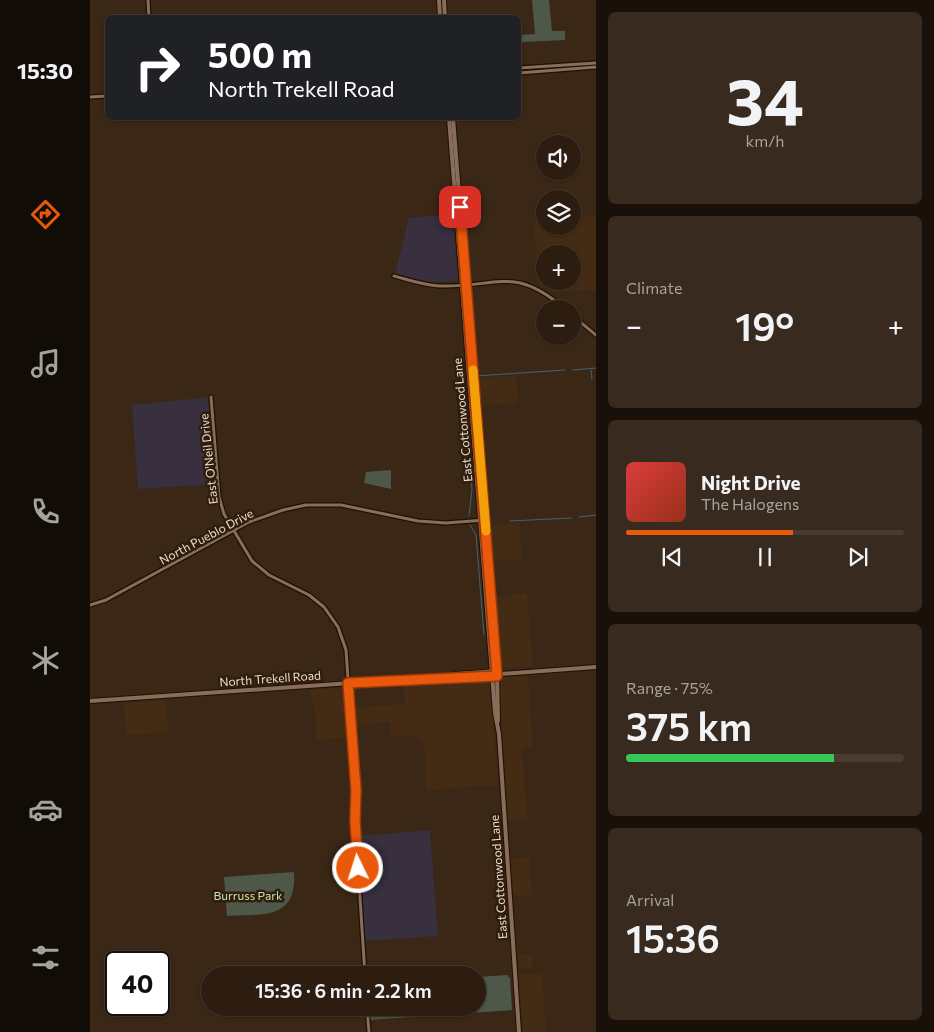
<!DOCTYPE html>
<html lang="en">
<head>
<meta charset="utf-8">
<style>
	body { margin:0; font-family:Commissioner,sans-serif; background:#382a1e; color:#f1f3f6; height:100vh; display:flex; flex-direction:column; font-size:19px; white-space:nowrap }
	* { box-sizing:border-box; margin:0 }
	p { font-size:16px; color:#a6a29f }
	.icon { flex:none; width:28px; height:28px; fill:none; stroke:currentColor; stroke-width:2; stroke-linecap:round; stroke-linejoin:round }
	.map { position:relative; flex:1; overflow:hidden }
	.sheet { display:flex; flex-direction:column; gap:12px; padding:12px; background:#181009; width:338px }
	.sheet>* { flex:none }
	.top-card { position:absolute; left:15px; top:15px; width:416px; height:105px; border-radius:8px; box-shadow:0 1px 4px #0004,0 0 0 1px #483b30; background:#202124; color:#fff; overflow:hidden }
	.controls { position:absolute; left:446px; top:135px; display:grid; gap:10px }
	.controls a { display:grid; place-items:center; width:45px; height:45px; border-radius:50%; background:#2c1d10; box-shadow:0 1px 4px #0004,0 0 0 1px #483b30; font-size:25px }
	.speed { position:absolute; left:15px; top:951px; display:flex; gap:10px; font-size:25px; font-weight:700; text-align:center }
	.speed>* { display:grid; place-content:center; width:65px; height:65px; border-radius:50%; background:#2c1d10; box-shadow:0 1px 4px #0004,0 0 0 1px #483b30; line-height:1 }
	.speed .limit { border:2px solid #111; border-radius:8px; background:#fff; color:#111 }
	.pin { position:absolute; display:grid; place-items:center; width:42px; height:42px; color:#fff; margin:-21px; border-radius:10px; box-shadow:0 2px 8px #0006 }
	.me { position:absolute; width:55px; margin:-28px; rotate:356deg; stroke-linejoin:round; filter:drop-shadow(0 0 4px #0008) }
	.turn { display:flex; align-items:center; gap:18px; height:105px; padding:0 20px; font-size:22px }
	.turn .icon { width:65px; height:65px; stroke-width:2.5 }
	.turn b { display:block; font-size:35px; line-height:42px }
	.big { font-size:38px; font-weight:600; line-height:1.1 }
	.sheet .widget { flex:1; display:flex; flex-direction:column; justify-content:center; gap:8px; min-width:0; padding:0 18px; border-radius:8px; background:#382a1e }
	.sheet .dial { align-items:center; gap:0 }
	.dial b { font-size:65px; line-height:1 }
	.song { display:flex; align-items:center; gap:15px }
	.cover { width:60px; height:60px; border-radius:8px; background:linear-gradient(135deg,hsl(0 70% 55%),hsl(10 70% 35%)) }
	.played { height:5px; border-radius:2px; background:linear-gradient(90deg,#ea580c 60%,#483b30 60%) }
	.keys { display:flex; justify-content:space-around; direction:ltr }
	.heat { display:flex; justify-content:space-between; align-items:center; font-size:28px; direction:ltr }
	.charge { height:8px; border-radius:4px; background:linear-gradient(90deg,#34c759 75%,#483b30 0) }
	.trip { position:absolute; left:111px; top:966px; width:285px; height:50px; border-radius:25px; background:#2c1d10; box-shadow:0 1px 4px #0004,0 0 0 1px #483b30; font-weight:600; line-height:50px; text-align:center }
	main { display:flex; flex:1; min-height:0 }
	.menu { display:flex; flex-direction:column; width:90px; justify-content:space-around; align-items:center; background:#120c06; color:#a6a29f }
	.menu .icon { width:35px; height:35px }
	.menu .current { color:#ea580c }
	.menu b { font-size:22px; color:#f1f3f6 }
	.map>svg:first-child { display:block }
</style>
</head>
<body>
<main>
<nav class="menu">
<b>15:30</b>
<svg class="icon current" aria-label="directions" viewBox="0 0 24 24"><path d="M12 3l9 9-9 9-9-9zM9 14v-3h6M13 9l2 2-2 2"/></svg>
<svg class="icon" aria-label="music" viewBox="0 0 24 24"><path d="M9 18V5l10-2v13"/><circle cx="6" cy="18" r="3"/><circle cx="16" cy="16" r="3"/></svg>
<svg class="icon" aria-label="phone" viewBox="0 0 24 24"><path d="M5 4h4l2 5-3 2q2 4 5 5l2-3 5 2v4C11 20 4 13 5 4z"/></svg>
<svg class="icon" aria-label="climate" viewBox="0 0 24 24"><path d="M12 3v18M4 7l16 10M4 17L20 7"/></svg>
<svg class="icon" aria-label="car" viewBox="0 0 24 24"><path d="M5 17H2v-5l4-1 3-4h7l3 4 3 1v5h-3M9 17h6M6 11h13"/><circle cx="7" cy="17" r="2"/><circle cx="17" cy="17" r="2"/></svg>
<svg class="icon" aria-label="filters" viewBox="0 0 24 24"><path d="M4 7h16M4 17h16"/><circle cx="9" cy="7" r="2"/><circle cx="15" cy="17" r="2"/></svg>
</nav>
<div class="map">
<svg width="507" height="1032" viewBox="0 0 507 1032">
	<rect width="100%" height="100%" fill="#3b2716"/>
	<!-- built -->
	<g fill="#442b14" fill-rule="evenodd">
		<path d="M506 215V290L461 293 449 286 443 219H455V226H482L483 217ZM455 254H482V281H455Z"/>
		<polygon points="426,375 428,403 387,406 385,378"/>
		<polygon points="429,523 432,559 399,561 396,526"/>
		<polygon points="437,593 443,667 410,668 408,665 402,597"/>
		<polygon points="438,676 443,747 432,748 437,819 421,820 418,818 409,681 412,677"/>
		<polygon points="397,679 400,682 408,785 337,790 334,746 327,738 321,736 301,737 300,722 263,725 262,708 315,704 314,684"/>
		<polygon points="253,688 257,691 260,738 227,740 225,710 220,690"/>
		<polygon points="76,700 78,732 36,735 34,703"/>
		<polygon points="439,857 442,895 425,896 423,894 421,859"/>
		<polygon points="442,954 443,968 430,968 428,955"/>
		<polygon points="452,973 456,1032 433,1032 429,977 432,974"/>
	</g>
	<!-- education -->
	<g fill="#382f3f">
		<polygon points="362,214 368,278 367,281 336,282 305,274 319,218"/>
		<polygon points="121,397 128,484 48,489 42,405"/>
		<polygon points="340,830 348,936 275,941 269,836"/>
	</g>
	<!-- green -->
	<g fill="#4d5848">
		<polygon points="442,0 459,0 462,31 475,31 475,40 432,42 431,35 445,34"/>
		<polygon points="301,470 301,489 274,483 276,472"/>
		<path d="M204 872C207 920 173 914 137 916L134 877Z"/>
		<polygon points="417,975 420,978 422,1010 280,1020 279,1008 388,1008 388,977"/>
	</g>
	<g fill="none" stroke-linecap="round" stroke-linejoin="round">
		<!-- stream -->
		<g stroke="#416273" stroke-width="1">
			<polyline points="482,370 507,368"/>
			<polyline points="501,370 502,379"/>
			<polyline points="386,376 475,370"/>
			<polyline points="374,377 371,380 375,403"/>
			<polyline points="375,406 382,490 379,516"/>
			<polyline points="489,517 507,515"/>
			<polyline points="420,521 482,518"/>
			<polyline points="397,524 401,523"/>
			<polyline points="380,525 386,535 394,635"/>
		</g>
		<defs>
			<g id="tertiary">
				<polyline points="58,0 59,18"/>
				<polyline points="429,68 507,63"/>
				<polyline points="429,73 507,67"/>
				<polyline points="0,97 18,96"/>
				<path d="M304 276C319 280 333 285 349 286 407 288 423 264 475 309"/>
				<polyline points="482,315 507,336"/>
				<polyline points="121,397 129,497 134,514 162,561 179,575 219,595 234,607 248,627 256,650 266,791 265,821 275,975"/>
				<polyline points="0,605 16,600 159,522 193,510 216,505 251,505 328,521 356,523 395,520"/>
				<polyline points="277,1008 279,1032"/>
			</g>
			<g id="secondary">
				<polyline points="349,0 350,18"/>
				<polyline points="354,0 355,18"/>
				<polyline points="359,118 405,713 409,734 429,1032"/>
				<polyline points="363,118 407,671 408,721"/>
				<polyline points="410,674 507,667"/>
				<polyline points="362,676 366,678 404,676"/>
				<polyline points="0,701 362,676 366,674 407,671 411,673"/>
			</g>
		</defs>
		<!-- tertiary casing -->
		<use href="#tertiary" stroke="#210f01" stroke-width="5.5"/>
		<!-- secondary casing -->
		<use href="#secondary" stroke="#210f01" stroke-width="6"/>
		<!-- tertiary -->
		<use href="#tertiary" stroke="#866e5b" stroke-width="3"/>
		<!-- secondary -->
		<use href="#secondary" stroke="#866e5b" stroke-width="4"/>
	</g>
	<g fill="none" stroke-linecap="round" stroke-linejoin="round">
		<defs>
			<polyline id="route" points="268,868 265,820 266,790 258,683 407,676 370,207"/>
		</defs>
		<!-- route casing -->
		<use href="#route" stroke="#983908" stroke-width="12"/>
		<!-- route -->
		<use href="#route" stroke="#ea580c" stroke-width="9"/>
		<!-- slow -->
		<polyline stroke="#f59e0b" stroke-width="9" points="383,370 396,531"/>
	</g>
	<g text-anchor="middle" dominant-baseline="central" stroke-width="5" stroke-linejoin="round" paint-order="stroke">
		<!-- street labels -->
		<g font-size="12" fill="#ebddd3" stroke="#301d0c">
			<text transform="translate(372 420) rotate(-95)">East Cottonwood Lane</text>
			<text transform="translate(118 459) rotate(-96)">East O'Neil Drive</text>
			<text transform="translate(116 536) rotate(-28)">North Pueblo Drive</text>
			<text transform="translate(180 678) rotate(-4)">North Trekell Road</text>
			<text transform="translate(408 877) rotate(-94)">East Cottonwood Lane</text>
		</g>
		<!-- park labels -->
		<g font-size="12" fill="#c1e3af" stroke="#301d0c">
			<text x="158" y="895">Burruss Park</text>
		</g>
	</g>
</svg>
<div class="controls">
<a><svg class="icon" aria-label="sound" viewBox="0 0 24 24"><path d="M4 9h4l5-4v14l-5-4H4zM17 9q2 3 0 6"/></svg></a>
<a><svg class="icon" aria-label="layers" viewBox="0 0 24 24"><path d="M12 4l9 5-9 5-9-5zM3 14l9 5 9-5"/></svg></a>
<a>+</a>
<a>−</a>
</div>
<div class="speed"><div class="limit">40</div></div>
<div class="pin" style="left:370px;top:207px;background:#d93025"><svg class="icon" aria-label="arrive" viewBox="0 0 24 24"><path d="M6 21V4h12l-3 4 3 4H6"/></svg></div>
<svg class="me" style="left:268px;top:868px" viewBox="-20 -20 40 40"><circle r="17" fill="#ea580c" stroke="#fff" stroke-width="3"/><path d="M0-11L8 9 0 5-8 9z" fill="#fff"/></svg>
<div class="trip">15:36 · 6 min · 2.2 km</div>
<div class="top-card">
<div class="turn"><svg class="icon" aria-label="right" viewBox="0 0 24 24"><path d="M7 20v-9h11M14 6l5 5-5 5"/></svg><div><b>500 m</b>North Trekell Road</div></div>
</div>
</div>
<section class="sheet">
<div class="widget dial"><b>34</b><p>km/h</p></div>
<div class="widget"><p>Climate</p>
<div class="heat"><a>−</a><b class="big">19°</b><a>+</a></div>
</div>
<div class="widget">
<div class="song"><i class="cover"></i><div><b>Night Drive</b><p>The Halogens</p></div></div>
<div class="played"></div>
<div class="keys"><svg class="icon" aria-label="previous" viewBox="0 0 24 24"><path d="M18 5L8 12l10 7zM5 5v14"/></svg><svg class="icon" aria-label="pause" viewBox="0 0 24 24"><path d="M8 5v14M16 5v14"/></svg><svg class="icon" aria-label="next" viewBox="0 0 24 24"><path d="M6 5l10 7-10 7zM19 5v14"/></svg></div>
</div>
<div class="widget"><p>Range · 75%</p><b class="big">375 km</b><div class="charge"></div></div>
<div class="widget"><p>Arrival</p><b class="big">15:36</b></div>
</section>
</main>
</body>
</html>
